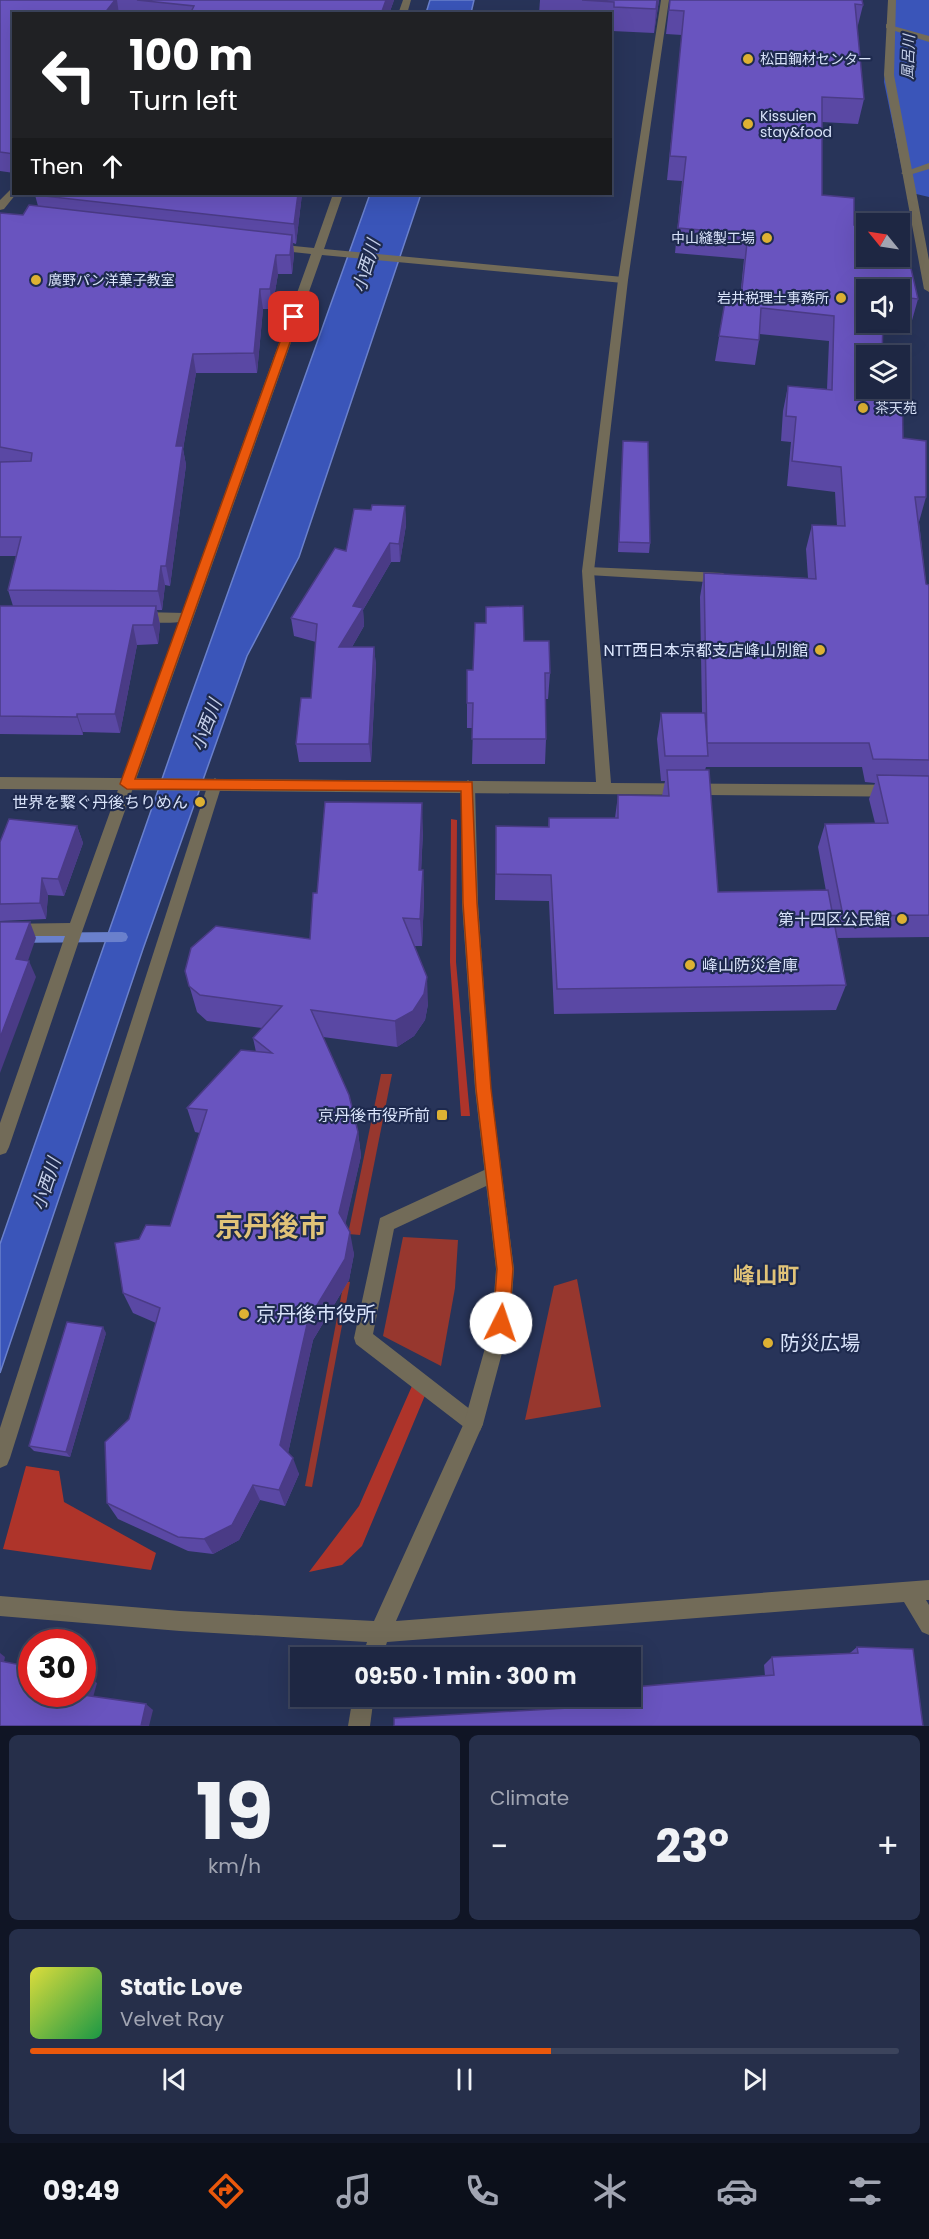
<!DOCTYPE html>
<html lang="en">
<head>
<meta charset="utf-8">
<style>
	body { margin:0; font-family:Poppins,"Noto Sans JP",sans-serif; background:#262f4a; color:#f1f3f6; height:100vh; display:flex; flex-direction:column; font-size:22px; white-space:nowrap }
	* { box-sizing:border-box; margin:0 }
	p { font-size:20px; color:#a1a5b2 }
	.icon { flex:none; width:33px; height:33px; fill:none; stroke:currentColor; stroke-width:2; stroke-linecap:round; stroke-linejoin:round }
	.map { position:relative; height:1726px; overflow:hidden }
	.sheet { display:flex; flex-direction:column; gap:9px; padding:9px; background:#101525; flex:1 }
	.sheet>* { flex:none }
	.banner { position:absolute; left:12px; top:12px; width:600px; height:183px; border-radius:0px; box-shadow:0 6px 24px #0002,0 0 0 2px #3c445c; background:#202124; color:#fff; overflow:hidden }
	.needle { width:39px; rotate:300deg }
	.tools { position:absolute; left:856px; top:213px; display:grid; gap:12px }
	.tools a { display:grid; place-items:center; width:54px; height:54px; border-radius:0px; background:#1e2743; box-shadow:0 6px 24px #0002,0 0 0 2px #3c445c; font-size:30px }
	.speed { position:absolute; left:18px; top:1629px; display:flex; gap:12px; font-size:30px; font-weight:700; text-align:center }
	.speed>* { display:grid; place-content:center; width:78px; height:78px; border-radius:50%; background:#1e2743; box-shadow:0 6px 24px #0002,0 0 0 2px #3c445c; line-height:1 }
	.speed .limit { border:9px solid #d22; background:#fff; color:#111 }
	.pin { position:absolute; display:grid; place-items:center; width:51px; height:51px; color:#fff; margin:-26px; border-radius:12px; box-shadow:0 3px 9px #0006 }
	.me { position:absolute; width:66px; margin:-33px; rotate:4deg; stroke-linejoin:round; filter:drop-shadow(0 0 4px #0008) }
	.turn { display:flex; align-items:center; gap:21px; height:126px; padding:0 18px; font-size:27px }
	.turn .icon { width:78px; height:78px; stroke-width:2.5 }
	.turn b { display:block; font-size:42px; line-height:51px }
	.then { display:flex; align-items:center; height:57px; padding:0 18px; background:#0003; gap:12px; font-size:22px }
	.big { font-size:45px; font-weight:700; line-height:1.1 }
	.sheet .card { flex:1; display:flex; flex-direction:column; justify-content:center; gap:9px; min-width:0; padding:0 21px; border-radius:9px; background:#262f4a }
	.sheet .dial { align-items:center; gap:0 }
	.dial b { font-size:78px; line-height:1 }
	.song { display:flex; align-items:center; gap:18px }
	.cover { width:72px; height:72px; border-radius:9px; background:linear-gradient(135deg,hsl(60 70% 55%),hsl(140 70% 35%)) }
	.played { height:6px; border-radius:3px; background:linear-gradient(90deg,#ea580c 60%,#3c445c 60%) }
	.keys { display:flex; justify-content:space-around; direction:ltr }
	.heat { display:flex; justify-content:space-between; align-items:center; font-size:33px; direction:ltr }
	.sheet .tiles { flex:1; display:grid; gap:9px; grid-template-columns:1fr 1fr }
	.card:last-child { grid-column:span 2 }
	.trip { position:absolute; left:290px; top:1647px; width:351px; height:60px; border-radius:0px; background:#1e2743; box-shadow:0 6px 24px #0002,0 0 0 2px #3c445c; font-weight:700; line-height:60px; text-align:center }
	.tabs { display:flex; height:96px; justify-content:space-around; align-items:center; background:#0c101b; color:#a1a5b2 }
	.tabs .icon { width:42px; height:42px }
	.tabs .current { color:#ea580c }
	.tabs b { font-size:27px; color:#f1f3f6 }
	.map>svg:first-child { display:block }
</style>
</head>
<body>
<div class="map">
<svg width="929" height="1726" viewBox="0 0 929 1726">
	<rect width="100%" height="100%" fill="#283459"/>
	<!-- green -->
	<g fill="#97372e">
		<polygon points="381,1074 392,1074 360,1235 348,1234"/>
		<polygon points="403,1237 458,1240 455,1288 441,1366 383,1336"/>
		<polygon points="577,1279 601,1407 525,1420 554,1286"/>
		<polygon points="344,1281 350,1282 312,1487 305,1486"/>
	</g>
	<!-- forest -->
	<g fill="#ae342a">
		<polygon points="451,819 457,820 456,962 470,1116 461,1116 450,962"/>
		<polygon points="412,1386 426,1393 362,1546 342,1565 309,1572 359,1506"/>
		<polygon points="26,1466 59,1471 64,1502 156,1553 151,1570 3,1549"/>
	</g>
	<!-- water -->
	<g fill="#3a55b9" stroke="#6a80cc" stroke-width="1.5">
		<polygon points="430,0 474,0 471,13 426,13"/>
		<polygon points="370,194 421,194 299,557 247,656 143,949 0,1373 0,1244 185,713"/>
	</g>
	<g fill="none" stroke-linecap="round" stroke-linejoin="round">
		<!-- stream -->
		<polygon fill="#6a80cc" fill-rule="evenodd" points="122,932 126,933 128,937 126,941 122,942 0,943 0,933"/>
		<!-- river -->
		<polygon fill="#3a55b9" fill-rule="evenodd" points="890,0 929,0 929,197 912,193 905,183 884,82"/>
		<!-- service -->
		<g fill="#726b58" fill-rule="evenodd">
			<polygon points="886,24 929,36 929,42 886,28"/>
			<polygon points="929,163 929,169 906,176 901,173"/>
			<polygon points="588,567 723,573 729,578 723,583 588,575 582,571"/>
			<path d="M140 612 186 613 193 618C187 625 139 624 133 617Z"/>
			<polygon points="493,1166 499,1168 502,1174 499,1180 394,1229 373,1334 480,1417 483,1424 480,1431 473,1434 356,1344 354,1338 380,1218"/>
		</g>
		<!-- minor -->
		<g fill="#726b58" fill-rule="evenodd">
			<polygon points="403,0 411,0 407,14 398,14"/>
			<polygon points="333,194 343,194 324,249 623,277 628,280 623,283 322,255 83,929 9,1147 6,1153 0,1155 0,1123 65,936 0,936 0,924 70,923 311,254 274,250 269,247 274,244 314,248"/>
			<polygon points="215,778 222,784 10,1458 7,1465 0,1468 0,1428 208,784"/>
			<polygon points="468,780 475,786 478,903 491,1089 514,1269 510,1323 483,1424 396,1621 929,1580 929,1600 926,1600 929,1605 929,1635 922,1632 904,1602 387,1642 382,1658 362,1658 367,1642 180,1631 0,1616 0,1596 180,1611 374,1621 464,1423 492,1323 496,1269 475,1089 462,903 461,786"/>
			<polygon points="353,1696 374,1696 370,1726 348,1726"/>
		</g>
		<!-- tertiary -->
		<g fill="#726b58" fill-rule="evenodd">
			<polygon points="661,0 669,0 628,280 594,571 611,783 929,785 929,797 0,789 0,777 596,782 582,571 618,280"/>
			<polygon points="888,0 896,0 894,75 929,260 929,292 924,289 884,75"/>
			<polygon points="14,186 14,194 16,194 4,209 0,210 0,200"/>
		</g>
	</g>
	<!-- wall -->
	<g fill="#5a48a4" fill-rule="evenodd">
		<polygon points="0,0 394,0 389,14 14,14 14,173 0,171"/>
		<polygon points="540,0 659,0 654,33 612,31 612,26 610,26 610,14 539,14"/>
		<path d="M670 0 863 5 857 29 864 99 858 124 822 122V195L854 225 918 299 911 324 900 322V290H867V356L903 438 926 497 919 522 926 584 929 585V937L837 938 846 985 836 1010 554 1014 549 901 495 900 496 826 548 827 549 818H615L618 795 662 796 665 781H661L657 739 661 713H702L700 597 704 573 808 578 806 549 812 525 837 526 835 492 787 486 791 442 781 441 783 411 788 386 827 389 829 341 760 334 755 365 715 361 726 296 740 298 744 259 675 253 682 181 667 180 682 35 666 34ZM706 767H862L865 782 875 783 869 799 875 823 825 824 818 847 826 891 718 892 705 770Z"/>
		<polygon points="36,194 302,194 296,244 293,243 294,254 292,274 278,274 272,309 263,309 257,373 196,373 183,449 186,465 170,586 165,585 162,610 157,610 160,625 158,644 137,645 120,733 83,732 83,735 0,734 0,606 13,606 8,590 16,556 0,556 0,213 23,215 38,206 35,195"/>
		<polygon points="623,441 650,543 649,553 618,552"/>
		<polygon points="405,506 406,525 400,562 391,562 363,610 364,626 352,647 374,647 376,666 371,762 299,762 296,744 311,698 316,642 294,636 291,618 346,551 371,510"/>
		<polygon points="524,641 550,673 548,699 545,699 546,739 545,764 472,764 473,728 467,728 467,670 473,670"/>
		<polygon points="77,826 83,843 64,896 48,895 46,919 0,921 0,842"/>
		<polygon points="423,831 421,870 423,870 424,898 422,946 414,946 428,1004 425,1020 414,1036 397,1047 323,1037 358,1132 361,1156 345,1224 354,1254 349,1280 313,1340 288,1453 299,1474 285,1506 260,1500 239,1540 213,1554 188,1551 118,1519 107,1503 156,1323 133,1313 123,1293 139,1239 170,1226 200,1133 195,1132 187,1108 256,1052 253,1038 262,1028 207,1021 197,1012 185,971 310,939 317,893"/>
		<polygon points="106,1333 70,1457 34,1451 29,1446"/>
		<polygon points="857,1647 923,1726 631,1704 630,1695 634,1687 765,1676 764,1665 772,1657 850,1653"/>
	</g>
	<!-- shaded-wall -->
	<g fill="#4a3b86">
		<polygon points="115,0 117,0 119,14 104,14"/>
		<polygon points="386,0 394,0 389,14 381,14"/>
		<polygon points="657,0 659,0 654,33 656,9"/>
		<polygon points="298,194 302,194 296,244 294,224"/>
		<polygon points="292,235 294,254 292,274 290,255"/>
		<polygon points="276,255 278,274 272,309 270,289"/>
		<polygon points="260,289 263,309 257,373 254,353"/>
		<polygon points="193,354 196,373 183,449 186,465 170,586 166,566 176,446"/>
		<polygon points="405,506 406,525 400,562 399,544"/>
		<polygon points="390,543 391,562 363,610 364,626 341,666 339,647 353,606"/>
		<polygon points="161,566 165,585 162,610 158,591"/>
		<polygon points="156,606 160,625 158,644 153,625"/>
		<polygon points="133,625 137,645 120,733 115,714"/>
		<polygon points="374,647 376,666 371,762 369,744"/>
		<polygon points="77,714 83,732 83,735 77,717"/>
		<polygon points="422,803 423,831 420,898 419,870"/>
		<polygon points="77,826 83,843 64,896 58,879"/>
		<polygon points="423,870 424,898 422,946 420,919"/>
		<polygon points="42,878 48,895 46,919 40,903"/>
		<polygon points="30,922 36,938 23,975 16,959"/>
		<polygon points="29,961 36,977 0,1073 0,1038"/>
		<polygon points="427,977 428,1004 425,1020 414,1036 397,1047 395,1021"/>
		<polygon points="358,1132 361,1156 343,1235 339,1213"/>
		<polygon points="350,1232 354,1254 349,1280 313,1340 286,1462 280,1445 308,1320"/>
		<polygon points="103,1327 106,1333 70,1457 66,1452"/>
		<polygon points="293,1458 299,1474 285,1506 279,1490"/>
		<polygon points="253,1485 260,1500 239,1540 213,1554 204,1539"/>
		<polygon points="0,1653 5,1657 3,1667 0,1665"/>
		<polygon points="88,1677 97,1683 92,1701 84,1695"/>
		<polygon points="146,1704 153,1710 149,1726 141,1726"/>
	</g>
	<!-- building -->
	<g fill="#6954bf" stroke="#4a3b86" stroke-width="1.5">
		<polygon points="0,0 115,0 104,14 14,14 14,154 0,152"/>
		<polygon points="137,0 386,0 381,14 190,14 194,6"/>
		<polygon points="582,0 657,0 656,9 614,7 614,2"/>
		<polygon points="670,0 862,0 863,5 855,4 864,99 822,97 822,195 854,198 854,225 867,225 867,256 900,256 900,225 901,225 918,299 900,297 900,290 867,290 867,322 883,322 882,356 867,356 867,388 900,388 900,375 902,375 903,438 926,441 926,497 915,497 926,584 929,585 929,760 873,759 869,743 707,743 704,573 816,579 812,525 845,526 841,467 792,461 796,417 786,416 788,386 832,390 834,316 761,308 759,340 719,336 726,296 741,298 748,234 678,228 686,157 670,156 684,11 669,10"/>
		<polygon points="36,194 298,194 294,224 35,195"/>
		<polygon points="29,205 292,235 290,255 276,255 270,289 260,289 254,353 193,354 176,446 183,446 166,566 161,566 158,591 8,590 21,537 0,537 0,462 31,461 32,453 0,447 0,213 23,215"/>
		<polygon points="623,441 648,442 650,543 619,542"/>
		<polygon points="372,505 405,506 399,544 390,543 353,606 363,608 339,647 374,647 369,744 296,744 301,698 311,698 317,624 291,618 335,548 346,551 354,509 371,510"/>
		<polygon points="0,606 156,606 153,625 133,625 115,714 77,714 77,717 0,716"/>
		<polygon points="523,606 524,641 549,641 550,673 545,673 546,739 472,739 473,703 467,703 467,670 473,670 475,623 486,623 486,607"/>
		<polygon points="661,713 705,713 708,756 665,756"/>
		<polygon points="667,770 709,770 718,892 828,890 846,985 557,989 551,875 496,874 496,826 549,827 549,818 618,818 618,795 669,796"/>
		<polygon points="877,775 929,776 929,915 843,916 825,824 888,823"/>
		<polygon points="325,802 422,803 419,870 423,870 420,919 403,918 427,977 424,994 413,1011 395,1021 311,1010 349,1095 358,1132 339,1213 350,1232 345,1259 308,1320 280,1445 293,1458 279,1490 253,1485 232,1525 204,1539 178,1537 107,1503 105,1442 129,1419 160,1308 123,1293 115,1243 139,1239 146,1225 170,1226 207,1110 187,1108 241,1050 272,1053 253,1038 282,1006 200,995 189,986 185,971 191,948 216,926 310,939 313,893 317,893"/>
		<polygon points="9,819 77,826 58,879 42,878 40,903 0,904 0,842"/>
		<polygon points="0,922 30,922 16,959 29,961 0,1038"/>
		<polygon points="67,1322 103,1327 66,1452 29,1446"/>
		<polygon points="857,1647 913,1649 923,1726 394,1726 394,1718 637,1704 634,1687 774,1675 772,1657 858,1653"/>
		<polygon points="0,1661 32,1667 32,1694 82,1694 82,1676 88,1677 84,1695 146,1704 141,1726 0,1726"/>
	</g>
	<!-- route -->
	<polygon fill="#ea580c" stroke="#983908" stroke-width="1.5" points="294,314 299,317 135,779 472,782 477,903 491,1089 513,1269 509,1323 507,1329 501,1331 495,1329 493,1323 497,1269 476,1089 463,903 461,791 127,789 120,784 289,317"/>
	<!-- markers -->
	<g fill="#ddb133" stroke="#1e2a4e" stroke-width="2">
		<circle cx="748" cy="59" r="6"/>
		<circle cx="748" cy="124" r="6"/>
		<circle cx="767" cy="238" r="6"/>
		<circle cx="36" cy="280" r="6"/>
		<circle cx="841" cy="298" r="6"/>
		<circle cx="863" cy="408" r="6"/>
		<circle cx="820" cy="650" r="6"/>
		<circle cx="200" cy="802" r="6"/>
		<circle cx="902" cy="919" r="6"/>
		<circle cx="690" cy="965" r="6"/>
		<rect x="436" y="1109" width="12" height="12" rx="3"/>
		<circle cx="244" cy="1314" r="6"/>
		<circle cx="768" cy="1343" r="6"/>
	</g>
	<g text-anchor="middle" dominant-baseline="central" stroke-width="4.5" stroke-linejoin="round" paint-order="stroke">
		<!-- far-poi labels -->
		<g font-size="14" fill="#d9e3fa" stroke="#1e2a4e" text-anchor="start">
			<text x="760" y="59">松田鋼材センター</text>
			<text x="760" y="116">Kissuien<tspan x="760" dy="16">stay&amp;food</tspan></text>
			<text x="755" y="238" text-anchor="end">中山縫製工場</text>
			<text x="48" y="280">廣野パン洋菓子教室</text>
			<text x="829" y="298" text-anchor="end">岩井税理士事務所</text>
			<text x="875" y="408">茶天苑</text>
		</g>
		<!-- far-water labels -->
		<g font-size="15" font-style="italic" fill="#c5cfe9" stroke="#1e2a4e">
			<text transform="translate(908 57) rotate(-88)">風呂川</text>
		</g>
		<!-- poi labels -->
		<g font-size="16" fill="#d9e3fa" stroke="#1e2a4e" text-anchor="end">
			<text x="808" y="650">NTT西日本京都支店峰山別館</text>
			<text x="188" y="802">世界を繋ぐ丹後ちりめん</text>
			<text x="890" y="919">第十四区公民館</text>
			<text x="702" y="965" text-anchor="start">峰山防災倉庫</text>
			<text x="430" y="1115">京丹後市役所前</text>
		</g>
		<!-- water labels -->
		<g font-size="18" font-style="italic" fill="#c5cfe9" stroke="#1e2a4e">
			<text transform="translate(366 266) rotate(-73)">小西川</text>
			<text transform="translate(206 725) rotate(-69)">小西川</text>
			<text transform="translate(46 1184) rotate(-72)">小西川</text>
		</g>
		<!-- near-poi labels -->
		<g font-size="20" fill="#d9e3fa" stroke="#1e2a4e" text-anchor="start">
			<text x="256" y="1314">京丹後市役所</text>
			<text x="780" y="1343">防災広場</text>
		</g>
		<!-- district labels -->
		<g font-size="22" font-weight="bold" fill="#e1c378" stroke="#1e2a4e">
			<text x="766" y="1275">峰山町</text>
		</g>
		<!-- town labels -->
		<g font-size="28" font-weight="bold" fill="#e1c378" stroke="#1e2a4e">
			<text x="271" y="1226">京丹後市</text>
		</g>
	</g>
</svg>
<div class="tools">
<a><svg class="needle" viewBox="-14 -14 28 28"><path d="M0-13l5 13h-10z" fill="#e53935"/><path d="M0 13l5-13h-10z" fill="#a1a5b2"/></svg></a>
<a><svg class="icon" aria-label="sound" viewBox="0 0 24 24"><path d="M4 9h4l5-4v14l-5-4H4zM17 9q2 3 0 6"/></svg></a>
<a><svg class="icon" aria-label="layers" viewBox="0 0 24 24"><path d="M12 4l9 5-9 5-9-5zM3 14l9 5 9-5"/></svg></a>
</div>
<div class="speed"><div class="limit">30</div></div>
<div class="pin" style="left:294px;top:317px;background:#d93025"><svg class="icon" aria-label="arrive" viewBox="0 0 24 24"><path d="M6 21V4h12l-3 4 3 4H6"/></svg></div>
<svg class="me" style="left:501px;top:1323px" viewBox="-20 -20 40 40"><circle r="19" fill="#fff"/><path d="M0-13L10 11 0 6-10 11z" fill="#ea580c"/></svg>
<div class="trip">09:50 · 1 min · 300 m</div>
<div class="banner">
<div class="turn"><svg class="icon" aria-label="left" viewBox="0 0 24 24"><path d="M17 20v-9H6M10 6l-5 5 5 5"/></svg><div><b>100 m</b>Turn left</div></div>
<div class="then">Then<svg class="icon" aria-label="ahead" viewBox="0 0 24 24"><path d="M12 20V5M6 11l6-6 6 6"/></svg></div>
</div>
</div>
<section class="sheet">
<div class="tiles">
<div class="card dial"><b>19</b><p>km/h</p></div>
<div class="card"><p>Climate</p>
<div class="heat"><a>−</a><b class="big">23°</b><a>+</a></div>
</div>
<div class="card">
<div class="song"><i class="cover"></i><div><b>Static Love</b><p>Velvet Ray</p></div></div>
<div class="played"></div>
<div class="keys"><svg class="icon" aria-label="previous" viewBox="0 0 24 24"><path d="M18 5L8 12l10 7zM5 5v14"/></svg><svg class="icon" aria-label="pause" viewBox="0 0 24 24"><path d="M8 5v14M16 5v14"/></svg><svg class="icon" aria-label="next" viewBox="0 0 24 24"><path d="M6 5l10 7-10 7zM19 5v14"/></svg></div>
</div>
</div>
</section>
<nav class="tabs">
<b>09:49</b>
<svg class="icon current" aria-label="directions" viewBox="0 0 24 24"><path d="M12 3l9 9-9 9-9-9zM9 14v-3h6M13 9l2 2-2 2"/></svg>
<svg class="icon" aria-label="music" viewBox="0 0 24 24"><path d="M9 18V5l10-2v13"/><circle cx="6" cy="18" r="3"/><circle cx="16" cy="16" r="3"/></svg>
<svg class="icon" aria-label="phone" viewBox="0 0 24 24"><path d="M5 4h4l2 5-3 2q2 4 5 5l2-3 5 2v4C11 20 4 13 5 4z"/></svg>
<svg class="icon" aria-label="climate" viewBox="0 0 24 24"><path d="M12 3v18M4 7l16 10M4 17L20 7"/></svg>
<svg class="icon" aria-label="car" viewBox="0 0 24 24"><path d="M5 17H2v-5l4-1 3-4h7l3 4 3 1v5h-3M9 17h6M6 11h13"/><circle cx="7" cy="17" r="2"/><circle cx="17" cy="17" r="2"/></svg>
<svg class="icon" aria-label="filters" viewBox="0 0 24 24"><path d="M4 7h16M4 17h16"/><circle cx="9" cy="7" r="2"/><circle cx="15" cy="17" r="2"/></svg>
</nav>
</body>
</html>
